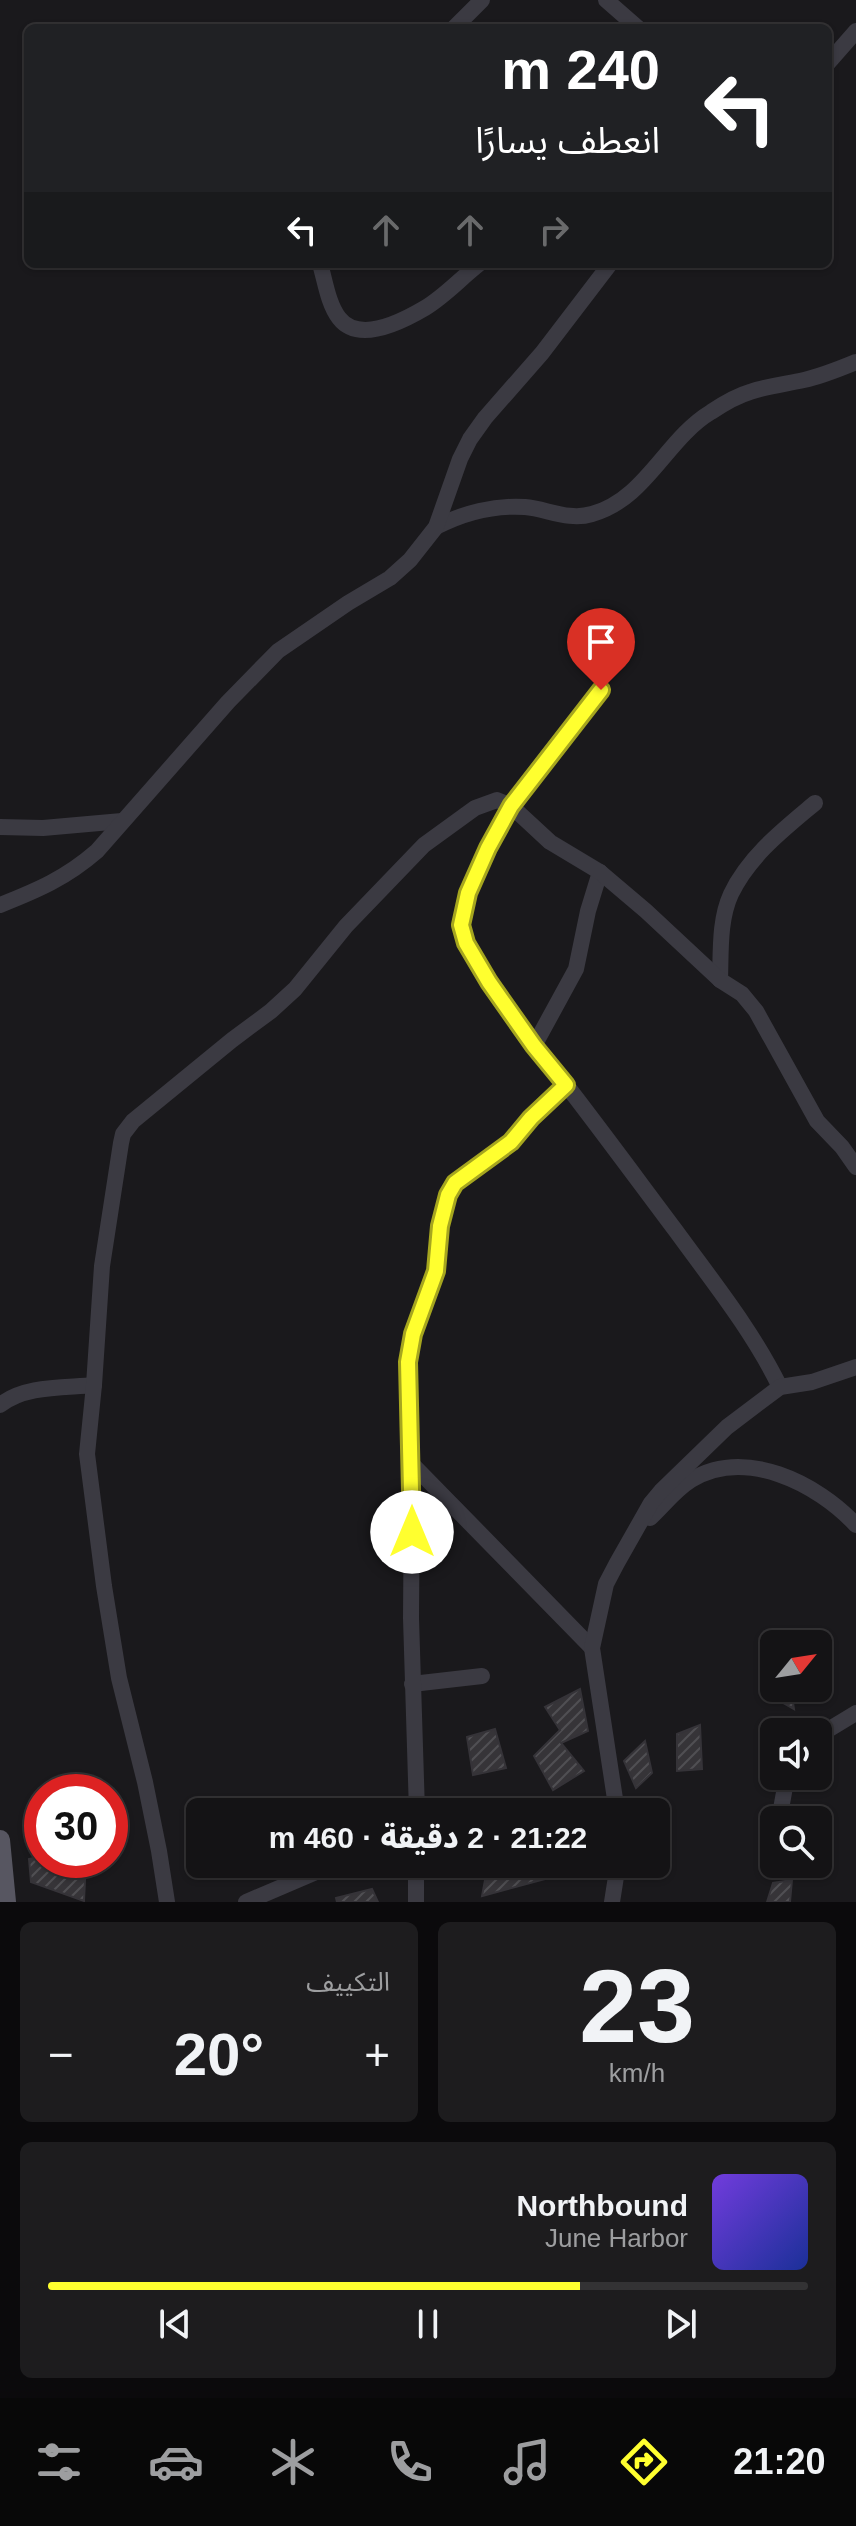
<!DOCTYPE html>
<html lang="ar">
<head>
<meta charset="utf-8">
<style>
	body { margin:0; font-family:Helvetica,"Noto Sans Arabic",sans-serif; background:#1d1c1e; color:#f1f3f6; direction:rtl; height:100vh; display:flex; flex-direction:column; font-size:30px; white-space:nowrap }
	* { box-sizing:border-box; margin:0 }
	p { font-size:26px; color:#9d9ea0 }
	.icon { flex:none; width:44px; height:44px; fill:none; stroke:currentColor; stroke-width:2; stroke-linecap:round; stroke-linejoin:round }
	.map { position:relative; height:1902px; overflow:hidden; direction:ltr }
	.details { display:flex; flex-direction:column; gap:20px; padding:20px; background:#0b0a0c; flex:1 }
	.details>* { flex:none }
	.top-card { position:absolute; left:24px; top:24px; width:808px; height:244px; border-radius:12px; box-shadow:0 2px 6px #0004,0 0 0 2px #333234; direction:rtl; background:#202124; color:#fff; overflow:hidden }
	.needle { width:52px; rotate:60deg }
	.buttons { position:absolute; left:760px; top:1630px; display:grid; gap:16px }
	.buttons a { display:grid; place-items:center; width:72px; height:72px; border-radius:12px; background:#141315; box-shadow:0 2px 6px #0004,0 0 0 2px #333234; font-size:40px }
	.speed { position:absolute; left:24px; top:1774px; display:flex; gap:16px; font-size:40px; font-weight:700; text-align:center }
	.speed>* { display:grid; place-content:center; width:104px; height:104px; border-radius:50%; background:#141315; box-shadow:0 2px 6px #0004,0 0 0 2px #333234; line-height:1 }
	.speed .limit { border:12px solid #d22; background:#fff; color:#111 }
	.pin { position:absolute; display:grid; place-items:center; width:68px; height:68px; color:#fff; margin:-82px -34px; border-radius:50% 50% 50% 0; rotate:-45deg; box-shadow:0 0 8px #0007 }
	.pin .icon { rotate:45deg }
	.me { position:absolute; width:88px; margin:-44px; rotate:0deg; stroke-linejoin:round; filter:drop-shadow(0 0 6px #0008) }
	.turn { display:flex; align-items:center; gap:28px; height:168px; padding:0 40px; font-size:36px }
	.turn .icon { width:104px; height:104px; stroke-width:2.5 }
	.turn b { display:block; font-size:56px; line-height:68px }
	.lanes { display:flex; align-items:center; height:76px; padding:0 40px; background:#0003; justify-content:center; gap:40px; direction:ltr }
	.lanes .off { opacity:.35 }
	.big { font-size:60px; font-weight:800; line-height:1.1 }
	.details .card { flex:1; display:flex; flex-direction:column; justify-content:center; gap:12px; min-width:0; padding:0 28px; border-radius:12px; background:#1d1c1e }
	.details .dial { align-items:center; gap:0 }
	.dial b { font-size:104px; line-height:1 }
	.song { display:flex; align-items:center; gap:24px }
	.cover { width:96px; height:96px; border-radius:12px; background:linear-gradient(135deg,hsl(260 70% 55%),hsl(230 70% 35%)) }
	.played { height:8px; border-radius:4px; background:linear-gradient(90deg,#ffff2f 70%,#333234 70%) }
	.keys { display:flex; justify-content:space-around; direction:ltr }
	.heat { display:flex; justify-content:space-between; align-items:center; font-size:44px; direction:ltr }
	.details .tiles { flex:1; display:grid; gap:20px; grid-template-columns:1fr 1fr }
	.card:last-child { grid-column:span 2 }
	.trip { position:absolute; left:186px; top:1798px; width:484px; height:80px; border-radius:12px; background:#141315; box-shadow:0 2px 6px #0004,0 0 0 2px #333234; font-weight:800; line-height:80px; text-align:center; direction:rtl }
	.menu { display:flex; height:128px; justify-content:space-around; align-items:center; background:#080808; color:#9d9ea0 }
	.menu .icon { width:56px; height:56px }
	.menu .on { color:#ffff2f }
	.menu b { font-size:36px; color:#f1f3f6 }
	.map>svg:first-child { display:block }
</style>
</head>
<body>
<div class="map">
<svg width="856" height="1902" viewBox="0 0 856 1902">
	<defs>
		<pattern id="building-hatch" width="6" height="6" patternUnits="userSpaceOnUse" patternTransform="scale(2)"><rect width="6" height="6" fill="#363438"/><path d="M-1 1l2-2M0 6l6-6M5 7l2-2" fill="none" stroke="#504f53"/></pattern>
	</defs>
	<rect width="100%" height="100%" fill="#1a191c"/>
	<!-- building -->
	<g fill="url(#building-hatch)" stroke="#353338" stroke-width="2">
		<polygon points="580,1689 588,1731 561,1743 584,1771 553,1790 534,1756 560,1730 545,1707"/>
		<polygon points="791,1689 794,1709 771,1696"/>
		<polygon points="700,1725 702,1769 677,1771 677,1734"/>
		<polygon points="495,1729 506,1768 473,1775 467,1737"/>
		<polygon points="645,1741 652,1773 636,1788 624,1761"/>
		<polygon points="42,1856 42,1860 86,1860 84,1901 31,1882 29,1859"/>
		<polygon points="488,1864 541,1864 545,1879 482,1896"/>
		<polygon points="792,1880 790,1902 767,1902 773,1883"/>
		<polygon points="372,1889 378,1902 337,1902 336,1898"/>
	</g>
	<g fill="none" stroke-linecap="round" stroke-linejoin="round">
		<!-- minor -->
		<g stroke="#3b3a42" stroke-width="16">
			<polyline points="606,0 638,28"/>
			<polyline points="454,28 482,0"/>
			<polyline points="828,63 856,31"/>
			<path d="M320 264C325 280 328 304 339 318 359 344 403 321 425 308 445 296 461 278 479 264"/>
			<path d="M436 527C463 513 495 505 525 507 547 509 569 521 592 514 646 499 666 439 711 412 723 404 736 396 750 392 767 386 786 384 804 380 822 376 839 369 856 362"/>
			<path d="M601 690C571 727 539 764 512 804 497 825 487 850 476 874 469 890 461 907 462 926 463 961 543 1055 567 1086 604 1134 640 1183 676 1231 713 1282 752 1330 780 1387"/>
			<polyline points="0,827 43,828 122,821"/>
			<path d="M0 905C38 890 66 878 97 851L228 702 278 651 348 603 390 578 410 560 436 527 460 459 470 439 485 418 542 353 610 264"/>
			<path d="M720 980C721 952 719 920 731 894 749 856 784 829 815 803"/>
			<polyline points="534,1046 576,969 588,911 600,872"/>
			<path d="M0 1405C25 1385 64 1388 94 1385"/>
			<polyline points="412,1464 592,1648"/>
			<path d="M650 1518C663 1506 675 1490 691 1480 745 1447 817 1483 856 1525"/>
			<polyline points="412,1684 482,1676"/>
			<polyline points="818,1736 856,1713"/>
			<polyline points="417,1812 411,1618 412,1484 408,1362 413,1334 436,1271 442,1213 448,1195 455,1183 511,1142 531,1118 566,1085"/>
			<polyline points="617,1812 592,1648 606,1584 617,1563 651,1503 661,1491 727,1427 780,1387 812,1382 856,1367"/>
			<polyline points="779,1820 787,1776"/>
			<polyline points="167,1902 159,1851 145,1782 119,1678 104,1586 87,1454 94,1385 102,1266 121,1143 123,1134 133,1121 232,1040 271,1011 295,989 346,926 424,845 475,808 497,800 511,806 550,842 600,872 646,911 720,980 742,994 756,1011 817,1121 842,1147 856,1167"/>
			<polyline points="246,1902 335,1864"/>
			<polyline points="416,1902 416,1864"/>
			<polyline points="612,1902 618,1864"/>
		</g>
		<!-- major -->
		<polyline stroke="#575661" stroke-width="20" points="0,1840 6,1902"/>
	</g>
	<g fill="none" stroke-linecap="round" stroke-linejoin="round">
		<defs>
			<polyline id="route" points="412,1532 408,1362 413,1334 436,1271 440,1226 448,1195 455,1183 511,1142 531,1118 566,1085 534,1046 489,982 466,943 461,925 468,893 488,848 511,806 601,690"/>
		</defs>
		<!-- route casing -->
		<use href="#route" stroke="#a6a61f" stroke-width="20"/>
		<!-- route -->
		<use href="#route" stroke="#ffff2f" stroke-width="14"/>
	</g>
</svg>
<div class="buttons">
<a><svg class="needle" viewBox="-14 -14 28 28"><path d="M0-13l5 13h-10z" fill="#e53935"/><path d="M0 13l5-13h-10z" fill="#9d9ea0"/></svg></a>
<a><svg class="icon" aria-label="sound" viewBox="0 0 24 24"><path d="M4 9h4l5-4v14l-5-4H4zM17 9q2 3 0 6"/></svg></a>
<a><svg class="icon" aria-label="search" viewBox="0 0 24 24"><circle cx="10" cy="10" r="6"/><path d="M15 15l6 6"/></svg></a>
</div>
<div class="speed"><div class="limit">30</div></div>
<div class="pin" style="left:601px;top:690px;background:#d93025"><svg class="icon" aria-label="arrive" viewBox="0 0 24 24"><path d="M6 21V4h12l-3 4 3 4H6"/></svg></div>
<svg class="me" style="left:412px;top:1532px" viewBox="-20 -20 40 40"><circle r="19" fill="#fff"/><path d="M0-13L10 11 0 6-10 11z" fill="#ffff2f"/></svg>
<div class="trip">21:22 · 2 دقيقة · 460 m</div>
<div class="top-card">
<div class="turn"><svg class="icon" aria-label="left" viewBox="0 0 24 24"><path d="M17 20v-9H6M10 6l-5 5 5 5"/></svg><div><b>240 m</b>انعطف يسارًا</div></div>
<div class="lanes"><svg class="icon" aria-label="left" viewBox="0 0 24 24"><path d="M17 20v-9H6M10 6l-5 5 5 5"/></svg><svg class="icon off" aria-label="ahead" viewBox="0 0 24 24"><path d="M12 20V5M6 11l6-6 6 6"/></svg><svg class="icon off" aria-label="ahead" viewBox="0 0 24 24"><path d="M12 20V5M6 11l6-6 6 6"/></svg><svg class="icon off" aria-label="right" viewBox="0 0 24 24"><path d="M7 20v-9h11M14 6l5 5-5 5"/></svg></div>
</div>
</div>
<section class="details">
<div class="tiles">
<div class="card dial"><b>23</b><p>km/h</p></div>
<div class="card"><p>التكييف</p>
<div class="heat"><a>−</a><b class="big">20°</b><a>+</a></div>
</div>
<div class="card">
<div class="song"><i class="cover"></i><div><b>Northbound</b><p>June Harbor</p></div></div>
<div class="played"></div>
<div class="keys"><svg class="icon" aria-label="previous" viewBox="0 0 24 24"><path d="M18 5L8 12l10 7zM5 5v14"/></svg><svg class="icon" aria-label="pause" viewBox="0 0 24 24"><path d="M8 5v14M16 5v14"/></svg><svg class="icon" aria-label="next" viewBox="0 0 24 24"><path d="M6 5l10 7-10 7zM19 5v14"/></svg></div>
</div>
</div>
</section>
<nav class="menu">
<b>21:20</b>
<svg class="icon on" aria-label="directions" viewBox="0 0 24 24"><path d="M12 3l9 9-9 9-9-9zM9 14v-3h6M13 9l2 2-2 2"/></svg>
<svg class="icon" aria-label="music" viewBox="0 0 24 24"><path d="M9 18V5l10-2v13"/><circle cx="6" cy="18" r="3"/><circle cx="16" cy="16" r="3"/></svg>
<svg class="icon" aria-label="phone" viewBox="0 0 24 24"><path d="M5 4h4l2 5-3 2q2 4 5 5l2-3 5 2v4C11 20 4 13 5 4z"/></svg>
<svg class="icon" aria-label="climate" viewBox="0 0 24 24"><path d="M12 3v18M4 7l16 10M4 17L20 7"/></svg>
<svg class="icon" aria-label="car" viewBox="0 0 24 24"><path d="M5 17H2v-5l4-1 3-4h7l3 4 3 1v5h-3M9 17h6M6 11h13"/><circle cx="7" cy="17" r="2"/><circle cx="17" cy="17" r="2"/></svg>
<svg class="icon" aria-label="filters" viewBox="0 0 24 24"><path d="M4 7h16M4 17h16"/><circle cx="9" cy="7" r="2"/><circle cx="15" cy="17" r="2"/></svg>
</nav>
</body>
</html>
